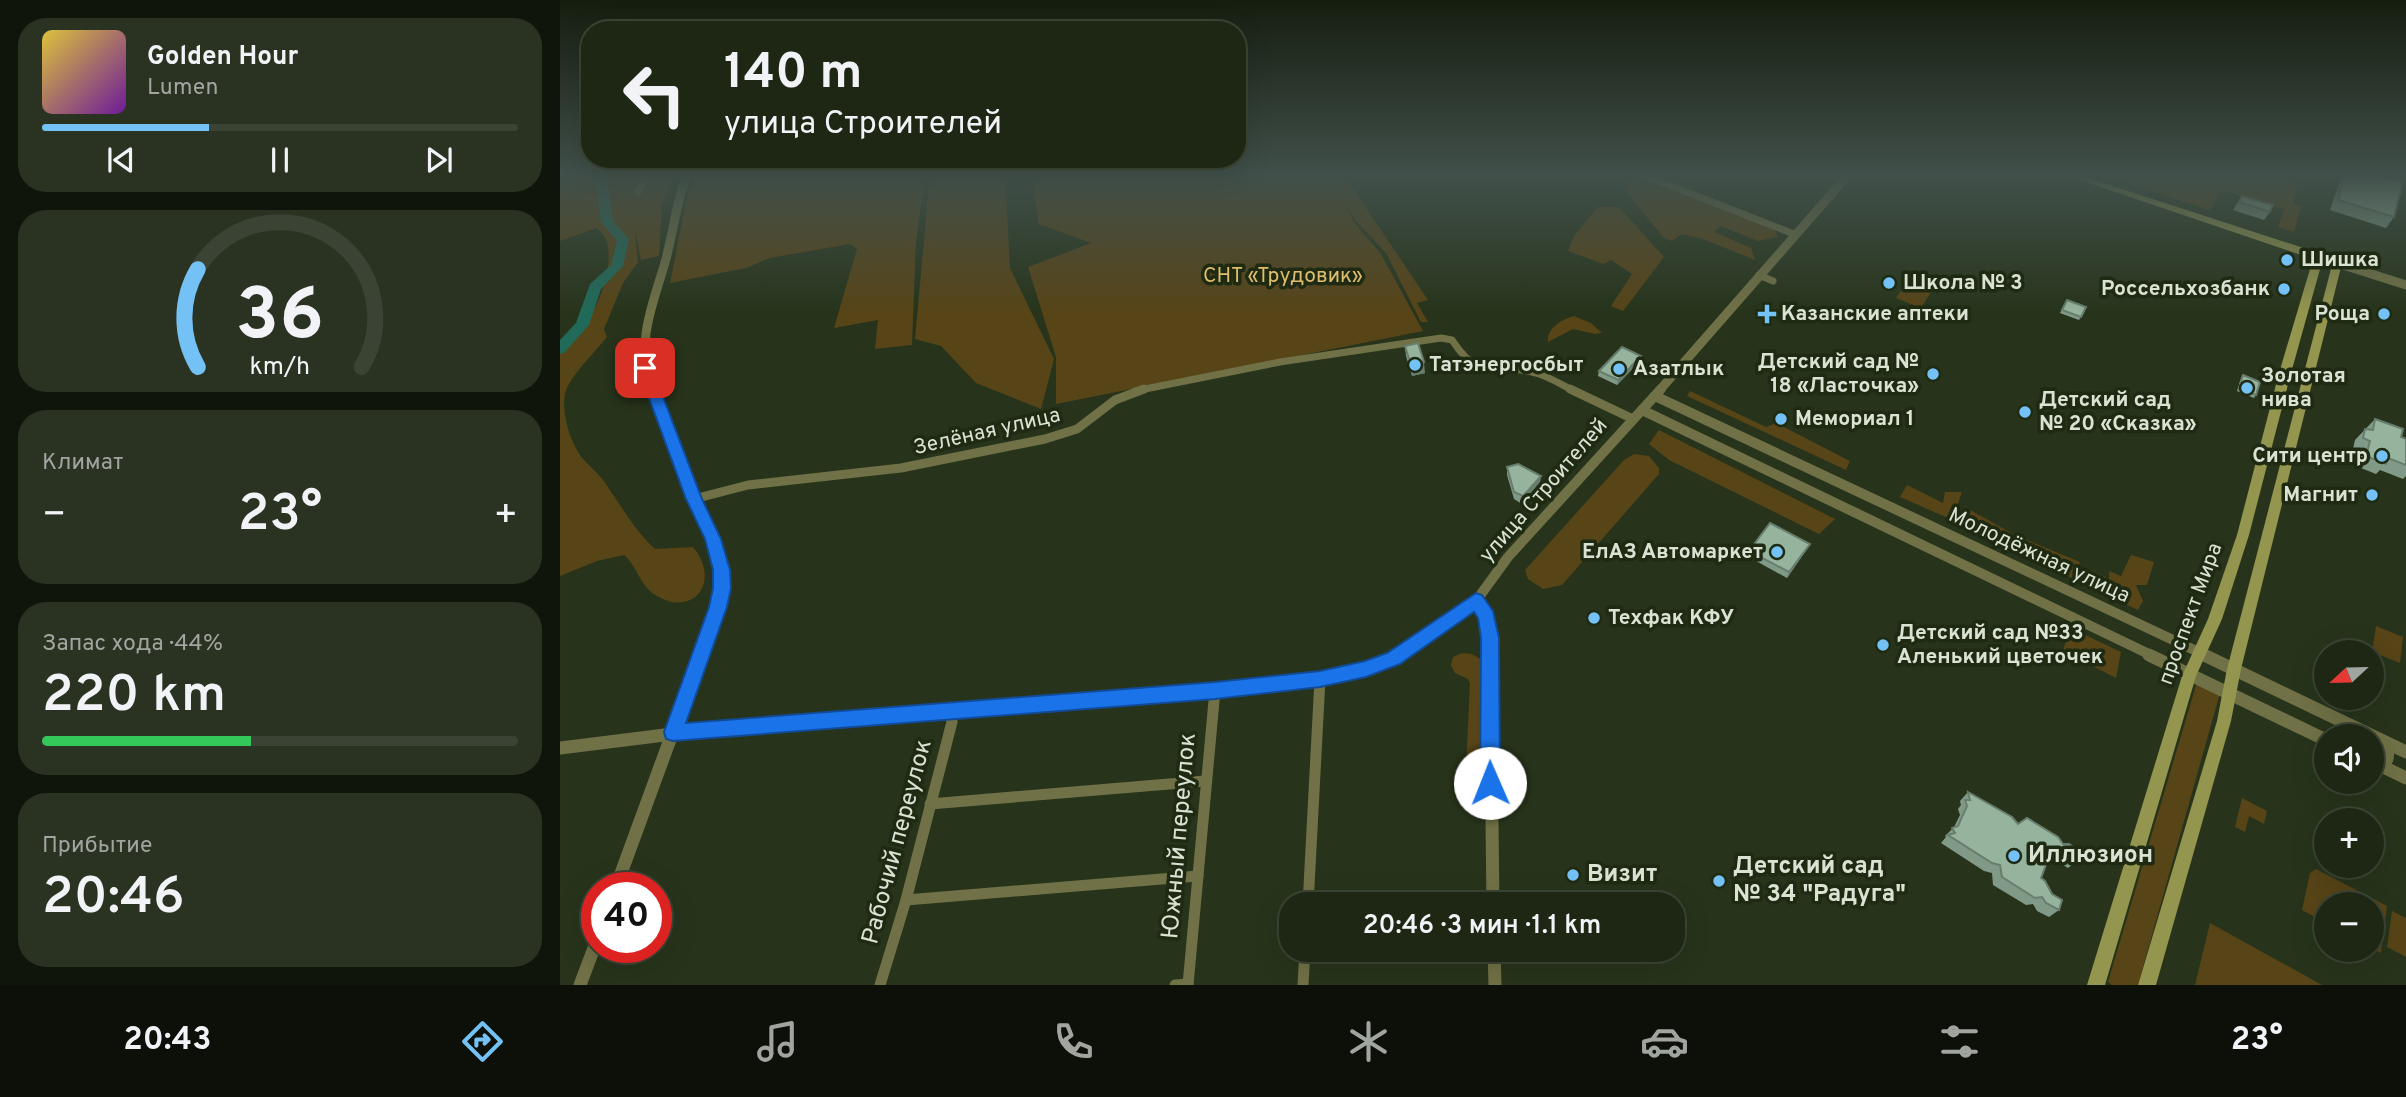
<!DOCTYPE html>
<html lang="ru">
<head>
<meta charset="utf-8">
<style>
	body { margin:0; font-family:Overpass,sans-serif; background:#2a3322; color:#f1f3f6; height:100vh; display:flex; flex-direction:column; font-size:26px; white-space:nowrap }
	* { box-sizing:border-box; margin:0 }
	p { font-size:23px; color:#a0a5a0 }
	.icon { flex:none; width:38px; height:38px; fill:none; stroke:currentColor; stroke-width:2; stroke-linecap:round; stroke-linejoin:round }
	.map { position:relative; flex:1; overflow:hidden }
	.details { display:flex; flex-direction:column; gap:18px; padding:18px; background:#10150b; width:560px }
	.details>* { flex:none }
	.top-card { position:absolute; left:21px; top:21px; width:665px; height:147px; border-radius:28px; box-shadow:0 7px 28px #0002,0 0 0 2px #3b4434; background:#1d2714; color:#f1f3f6; overflow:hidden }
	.needle { width:46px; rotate:248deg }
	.controls { position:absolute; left:1754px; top:640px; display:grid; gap:14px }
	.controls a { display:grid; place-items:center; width:70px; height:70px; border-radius:50%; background:#1d2714; box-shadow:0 7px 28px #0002,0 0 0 2px #3b4434; font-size:35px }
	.speed { position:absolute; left:21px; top:872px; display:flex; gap:14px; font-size:35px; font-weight:700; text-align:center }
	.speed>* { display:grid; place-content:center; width:91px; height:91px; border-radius:50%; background:#1d2714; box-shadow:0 7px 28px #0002,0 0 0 2px #3b4434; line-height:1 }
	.speed .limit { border:10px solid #d22; background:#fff; color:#111 }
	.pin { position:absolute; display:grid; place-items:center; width:60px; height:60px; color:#fff; margin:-30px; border-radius:14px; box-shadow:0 4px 10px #0006 }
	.me { position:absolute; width:77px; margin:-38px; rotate:359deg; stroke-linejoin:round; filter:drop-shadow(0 0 5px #0008) }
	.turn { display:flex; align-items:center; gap:24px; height:147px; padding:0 28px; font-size:32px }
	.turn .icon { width:91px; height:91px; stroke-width:2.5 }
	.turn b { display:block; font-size:49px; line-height:60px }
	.big { font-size:52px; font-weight:600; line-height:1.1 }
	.details .card { flex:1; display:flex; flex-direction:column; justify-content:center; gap:10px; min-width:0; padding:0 24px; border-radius:28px; background:#2a3322 }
	.details .dial { align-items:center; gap:0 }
	.dial svg { height:182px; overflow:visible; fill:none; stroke:#3b4434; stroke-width:7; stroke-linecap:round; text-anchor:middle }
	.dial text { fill:#f1f3f6; stroke:none }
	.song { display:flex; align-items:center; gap:21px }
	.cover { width:84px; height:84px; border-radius:10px; background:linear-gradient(135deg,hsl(50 70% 55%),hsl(280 70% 35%)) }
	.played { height:7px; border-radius:4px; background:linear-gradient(90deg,#73c1f5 35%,#3b4434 35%) }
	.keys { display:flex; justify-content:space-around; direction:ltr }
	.heat { display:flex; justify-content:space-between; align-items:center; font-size:38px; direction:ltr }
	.charge { height:10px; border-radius:5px; background:linear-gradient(90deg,#34c759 44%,#3b4434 0) }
	.trip { position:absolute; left:719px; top:892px; width:406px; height:70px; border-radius:28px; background:#1d2714; box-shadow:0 7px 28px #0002,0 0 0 2px #3b4434; font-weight:600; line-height:70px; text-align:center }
	.dock { display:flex; height:112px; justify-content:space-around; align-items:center; background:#0c1008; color:#a0a5a0 }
	.dock .icon { width:49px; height:49px }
	.dock .selected { color:#73c1f5 }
	.dock b { font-size:32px; color:#f1f3f6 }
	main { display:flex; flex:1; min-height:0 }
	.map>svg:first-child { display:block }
</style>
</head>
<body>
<main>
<section class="details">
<div class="card">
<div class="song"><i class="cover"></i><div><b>Golden Hour</b><p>Lumen</p></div></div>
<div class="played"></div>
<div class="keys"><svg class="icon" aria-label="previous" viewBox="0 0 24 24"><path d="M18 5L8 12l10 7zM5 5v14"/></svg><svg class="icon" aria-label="pause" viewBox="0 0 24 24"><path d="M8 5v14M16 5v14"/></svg><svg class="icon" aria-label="next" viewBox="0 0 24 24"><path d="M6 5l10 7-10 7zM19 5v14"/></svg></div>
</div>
<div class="card dial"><svg viewBox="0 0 100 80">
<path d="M14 69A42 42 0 1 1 86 69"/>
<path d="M14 69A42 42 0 0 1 14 26" stroke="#73c1f5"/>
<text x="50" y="56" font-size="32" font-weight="700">36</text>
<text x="50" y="72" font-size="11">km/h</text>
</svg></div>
<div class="card"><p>Климат</p>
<div class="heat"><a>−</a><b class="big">23°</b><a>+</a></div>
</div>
<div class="card"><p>Запас хода · 44%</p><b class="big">220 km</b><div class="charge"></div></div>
<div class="card"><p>Прибытие</p><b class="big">20:46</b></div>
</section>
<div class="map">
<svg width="1846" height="985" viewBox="0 0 1846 985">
	<rect width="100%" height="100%" fill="#27341b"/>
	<!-- green -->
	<g fill="#574417">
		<path d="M0 175H116L102 204 99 256 81 260 75 230 78 262 63 283 44 329 47 337C36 351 8 378 5 394 1 414 11 445 24 460 30 467 38 473 43 480 60 504 74 530 95 549L133 547C161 580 135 618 97 596 80 587 78 567 64 555L37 561 0 576V346C31 338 69 247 36 228L0 241Z"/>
		<polygon points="136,175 365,175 356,241 352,345 315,349 318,320 274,328 297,249 290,244 210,258 186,268 110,283 126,201"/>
		<polygon points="370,175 445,175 450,268 494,359 481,409 416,383 381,346 355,339"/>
		<polygon points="471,175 784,175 868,300 857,303 868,322 861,322 826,253 795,220 783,199 793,221 821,254 863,331 496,404 496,357 468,267 531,243 479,224"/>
		<polygon points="1066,175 1074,175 1215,230 1218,237 1198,241 1161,226 1154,232 1191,248 1195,260 1143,239 1122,234 1112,241 1104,238 1067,193"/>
		<polygon points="1541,175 1736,175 1734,180 1738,190 1733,203 1741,206 1734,232 1718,227 1725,206 1723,209 1661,190 1650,210"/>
		<polygon points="1038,207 1059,207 1104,257 1063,311 1051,306 1072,274 1051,260 1043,264 1008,251 1014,236"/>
		<polygon points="1353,273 1377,282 1361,308 1336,298"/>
		<path d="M1014 316 1031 323 1042 333 1035 334 1013 329 988 342C986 329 1002 319 1014 316Z"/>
		<polygon points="1130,391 1206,427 1216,423 1290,461 1286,470 1127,396"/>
		<polygon points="1099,430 1275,519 1259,534 1109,460 1089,444"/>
		<polygon points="1074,454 1089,456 1099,468 1099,474 1002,585 983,589 968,579 965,570 1064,460"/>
		<polygon points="1347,485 1383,503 1385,492 1402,492 1395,512 1388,518 1340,497"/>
		<polygon points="1410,510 1457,536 1520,562 1512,578 1403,527"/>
		<polygon points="1571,555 1594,562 1587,585 1576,585 1583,601 1578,610 1528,587 1531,570 1549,579 1549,571 1561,576"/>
		<polygon points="1816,626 1843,637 1840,663 1812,652"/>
		<polygon points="1517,631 1561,652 1556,678 1503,651 1507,636"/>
		<polygon points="902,653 912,654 920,659 925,758 923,768 916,775 906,772 906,767 910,683 908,679 895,673 891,665 893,657"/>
		<polygon points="1637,682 1660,693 1578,985 1552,985 1548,982"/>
		<polygon points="1682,798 1707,811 1704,824 1689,816 1685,832 1675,827"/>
		<polygon points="1756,869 1827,906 1821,953 1811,948 1811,905 1766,905 1766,923 1742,910 1750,873"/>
		<polygon points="1832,911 1846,918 1846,957 1827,947"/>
		<polygon points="1650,923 1762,985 1635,985"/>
	</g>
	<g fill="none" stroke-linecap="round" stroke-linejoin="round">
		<!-- river -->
		<polygon fill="#216a59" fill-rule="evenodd" points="35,175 47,175 53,221 69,239 63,266 41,289 29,325 5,352 0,354 0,340 16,323 30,284 51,265 57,240 41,222"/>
		<!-- minor-far2 -->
		<g stroke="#707146" stroke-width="7">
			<polyline points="1083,175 1234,234"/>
			<polyline points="78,192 86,175"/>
			<polyline points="1199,275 1213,281"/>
			<path d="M575 391 720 362 881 338 892 340C923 387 935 360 979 374 991 378 1002 385 1014 391"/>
		</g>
		<!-- minor-far1 -->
		<g stroke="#707146" stroke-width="9">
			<polyline points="1010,389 1073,419"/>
			<polyline points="134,499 188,485 341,468 485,439 517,429 555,400 584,389"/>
		</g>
		<!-- minor -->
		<g stroke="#707146" stroke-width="11">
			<polyline points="370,804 645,781"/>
			<polyline points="346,900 638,876"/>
			<polyline points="748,905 760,679"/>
			<polyline points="320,985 346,900 392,722 388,710"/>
			<polyline points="615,985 628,984"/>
			<polyline points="628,985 655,690"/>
			<polyline points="743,985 745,950"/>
		</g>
		<!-- tertiary-far2 -->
		<g stroke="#707146" stroke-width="9">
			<polyline points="1777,263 1846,285"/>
			<path d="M91 391C76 338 92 308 106 259 113 231 117 203 126 175"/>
			<polyline points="1099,391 1288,175"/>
		</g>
		<!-- tertiary-far1 -->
		<g stroke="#707146" stroke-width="10">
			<path d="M91 389 159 562C164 597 152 625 140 656"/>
			<polyline points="1095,396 1647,656"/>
			<polyline points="1082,410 1593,656"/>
			<polyline points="916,601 927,616 930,656"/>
			<polyline points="837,656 873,634 916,601 948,557 1101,389"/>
		</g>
		<!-- tertiary -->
		<g stroke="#707146" stroke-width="13">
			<polyline points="930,655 933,905"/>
			<polyline points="1589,655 1766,740"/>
			<polyline points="1644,655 1846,752"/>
			<polyline points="0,748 169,727 655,690 760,679 806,669 840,655"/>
			<polyline points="1811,761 1846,778"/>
			<polyline points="1814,763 1827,759 1828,751 1821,741"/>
			<polyline points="56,887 141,655"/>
			<polyline points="934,950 935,985"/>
			<polyline points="20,985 37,940"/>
		</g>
		<!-- secondary -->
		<polygon fill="#94954e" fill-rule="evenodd" points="1505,175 1519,175 1762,254 1782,263 1681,669 1671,721 1596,985 1578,985 1657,721 1667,669 1772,265 1762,262 1731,373 1689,535 1662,619 1636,676 1545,985 1527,985 1622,676 1648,619 1677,535 1719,373 1753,259"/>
	</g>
	<!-- wall -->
	<g fill="#809a87">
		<polygon points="1782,175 1813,175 1834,217 1826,228 1770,210"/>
		<polygon points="1682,196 1710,212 1704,220 1673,210"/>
		<polygon points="1507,300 1526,307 1519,320 1500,313"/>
		<polygon points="845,346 865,373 852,376 846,356"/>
		<polygon points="1081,356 1080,361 1057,385 1038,376 1039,371"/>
		<polygon points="1683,375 1696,395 1694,398 1677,391 1681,378"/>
		<polygon points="1815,419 1841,437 1846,439 1846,476 1843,479 1820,470 1816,474 1796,466 1800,451 1793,449 1795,440"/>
		<polygon points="947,467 980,484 962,504 954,499 947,475"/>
		<polygon points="1247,549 1227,578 1187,556 1189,551"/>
		<polygon points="1408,792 1458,824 1503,844 1517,861 1508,868 1498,862 1486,864 1481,878 1499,910 1489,917 1477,911 1473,904 1466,905 1433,885 1432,873 1424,871 1381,843 1386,837 1385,836 1394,827 1400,815 1398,809 1401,805 1400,801"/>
	</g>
	<!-- shaded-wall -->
	<g fill="#687d6e">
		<polygon points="1081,356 1080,361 1057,385 1058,380"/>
		<polygon points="864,362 865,373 852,376 851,365"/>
		<polygon points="981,476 980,484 962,504 963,496"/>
		<polygon points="1250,544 1247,549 1227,578 1229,572"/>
	</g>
	<!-- building -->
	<g fill="#95b39d" stroke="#687d6e" stroke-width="2">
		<polygon points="1785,175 1813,175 1843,182 1834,217 1778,200"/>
		<polygon points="1682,196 1713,205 1710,212 1679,202"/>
		<polygon points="1507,300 1526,307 1521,317 1502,310"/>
		<polygon points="858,343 864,362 851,365 845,346"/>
		<polygon points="1062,347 1081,356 1058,380 1039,371"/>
		<polygon points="1683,375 1700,382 1696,395 1679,389"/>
		<polygon points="1815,419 1843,429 1841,437 1846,439 1846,465 1828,458 1826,464 1806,456 1810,441 1803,438 1805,429 1813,430"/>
		<polygon points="958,464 981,476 963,496 954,492 947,467"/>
		<polygon points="1210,523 1250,544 1229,572 1189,551"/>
		<polygon points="1408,792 1452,817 1458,824 1467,818 1498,837 1503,844 1509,844 1521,852 1517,861 1507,855 1489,857 1481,878 1485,881 1492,894 1502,900 1499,910 1486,903 1482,897 1475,898 1442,877 1440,865 1432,863 1388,835 1395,833 1392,828 1398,826 1407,806 1405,800 1410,800"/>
	</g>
	<!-- sky -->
	<linearGradient id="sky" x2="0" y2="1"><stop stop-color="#151d0f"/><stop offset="0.56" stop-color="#41504a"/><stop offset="1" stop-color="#41504a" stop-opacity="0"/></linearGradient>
	<rect width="1846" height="313" fill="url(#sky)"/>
	<!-- route -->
	<polygon fill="#1a73e8" stroke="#114b97" stroke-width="2" points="85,363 92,368 142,499 161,539 170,570 171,588 167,607 126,723 655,682 760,671 805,661 827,653 916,593 922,595 933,611 939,638 940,783 937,789 930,792 923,789 920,783 921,638 918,618 914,612 840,664 806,677 760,687 655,699 113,741 106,739 104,732 149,607 153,588 153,570 145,539 126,499 78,368"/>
	<!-- markers -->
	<g fill="#73c1f5" stroke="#1e2a12" stroke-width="2.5">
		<circle cx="1727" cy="260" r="7"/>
		<circle cx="1329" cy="283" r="7"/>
		<circle cx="1724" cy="289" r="7"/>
		<path d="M1203.5 303.5h7v7h7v7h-7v7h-7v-7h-7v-7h7z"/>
		<circle cx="1824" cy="314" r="7"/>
		<circle cx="855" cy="365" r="7"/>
		<circle cx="1059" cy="369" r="7"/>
		<circle cx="1373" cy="374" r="7"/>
		<circle cx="1687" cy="388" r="7"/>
		<circle cx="1465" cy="412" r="7"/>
		<circle cx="1221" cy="419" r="7"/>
		<circle cx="1822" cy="456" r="7"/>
		<circle cx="1812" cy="495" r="7"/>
		<circle cx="1217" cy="552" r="7"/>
		<circle cx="1034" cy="618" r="7"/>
		<circle cx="1323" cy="645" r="7"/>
		<circle cx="1454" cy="856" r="7"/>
		<circle cx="1013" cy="875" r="7"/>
		<circle cx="1159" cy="881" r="7"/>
	</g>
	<g text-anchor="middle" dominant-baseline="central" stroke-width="7" stroke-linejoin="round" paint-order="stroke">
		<!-- poi labels -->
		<g font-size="21" font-weight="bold" fill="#dae3d3" stroke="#1e2a12" text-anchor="start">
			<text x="1741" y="260">Шишка</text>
			<text x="1343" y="283">Школа № 3</text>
			<text x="1710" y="289" text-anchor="end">Россельхозбанк</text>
			<text x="1221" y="314">Казанские аптеки</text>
			<text x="1810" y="314" text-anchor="end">Роща</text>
			<text x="1359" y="362" text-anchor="end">Детский сад №<tspan x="1359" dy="24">18 «Ласточка»</tspan></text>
			<text x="869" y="365">Татэнергосбыт</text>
			<text x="1073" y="369">Азатлык</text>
			<text x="1701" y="376">Золотая<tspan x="1701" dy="24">нива</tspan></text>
			<text x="1479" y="400">Детский сад<tspan x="1479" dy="24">№ 20 «Сказка»</tspan></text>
			<text x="1235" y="419">Мемориал 1</text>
			<text x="1808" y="456" text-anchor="end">Сити центр</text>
			<text x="1798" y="495" text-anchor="end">Магнит</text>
			<text x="1203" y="552" text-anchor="end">ЕлАЗ Автомаркет</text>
			<text x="1048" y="618">Техфак КФУ</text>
			<text x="1337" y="633">Детский сад №33<tspan x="1337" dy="24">Аленький цветочек</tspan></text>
		</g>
		<!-- park labels -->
		<g font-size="21" fill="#dfbd6c" stroke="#1e2a12">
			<text x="723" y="276">СНТ «Трудовик»</text>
		</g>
		<!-- street labels -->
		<g font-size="21" fill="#dae3d3" stroke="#1e2a12">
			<text transform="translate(427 432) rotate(-13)">Зелёная улица</text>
			<text transform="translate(984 491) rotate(-49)">улица Строителей</text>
			<text transform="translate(1479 556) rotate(25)">Молодёжная улица</text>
			<text transform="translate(1631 614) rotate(-70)">проспект Мира</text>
		</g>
		<!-- near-street labels -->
		<g font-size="24" fill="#dae3d3" stroke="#1e2a12">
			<text transform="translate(620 836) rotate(-85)">Южный переулок</text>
			<text transform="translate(338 842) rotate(-75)">Рабочий переулок</text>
		</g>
		<!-- near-poi labels -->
		<g font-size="24" font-weight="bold" fill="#dae3d3" stroke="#1e2a12" text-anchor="start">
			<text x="1468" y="856">Иллюзион</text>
			<text x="1173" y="867">Детский сад<tspan x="1173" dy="28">№ 34 "Радуга"</tspan></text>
			<text x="1027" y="875">Визит</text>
		</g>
	</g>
</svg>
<div class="controls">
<a><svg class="needle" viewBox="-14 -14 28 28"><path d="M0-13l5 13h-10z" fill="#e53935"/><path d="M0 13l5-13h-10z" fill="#a0a5a0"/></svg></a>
<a><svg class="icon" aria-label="sound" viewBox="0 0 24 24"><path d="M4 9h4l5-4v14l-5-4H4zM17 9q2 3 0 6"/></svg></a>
<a>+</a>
<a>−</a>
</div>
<div class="speed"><div class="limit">40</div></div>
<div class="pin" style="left:85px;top:368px;background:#d93025"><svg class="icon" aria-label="arrive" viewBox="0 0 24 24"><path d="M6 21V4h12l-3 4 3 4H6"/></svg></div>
<svg class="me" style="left:930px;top:783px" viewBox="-20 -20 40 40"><circle r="19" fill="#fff"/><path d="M0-13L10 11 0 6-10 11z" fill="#1a73e8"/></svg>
<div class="trip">20:46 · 3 мин · 1.1 km</div>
<div class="top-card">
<div class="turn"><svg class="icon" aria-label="left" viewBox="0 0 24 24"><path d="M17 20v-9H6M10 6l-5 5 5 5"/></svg><div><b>140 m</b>улица Строителей</div></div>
</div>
</div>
</main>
<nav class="dock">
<b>20:43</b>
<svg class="icon selected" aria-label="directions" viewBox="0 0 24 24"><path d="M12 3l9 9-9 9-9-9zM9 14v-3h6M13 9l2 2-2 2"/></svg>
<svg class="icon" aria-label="music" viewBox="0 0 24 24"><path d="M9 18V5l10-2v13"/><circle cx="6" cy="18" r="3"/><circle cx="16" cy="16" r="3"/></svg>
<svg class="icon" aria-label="phone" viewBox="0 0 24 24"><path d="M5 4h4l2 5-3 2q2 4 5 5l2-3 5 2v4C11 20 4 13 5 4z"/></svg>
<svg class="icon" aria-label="climate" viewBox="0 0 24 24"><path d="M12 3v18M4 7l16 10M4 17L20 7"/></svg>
<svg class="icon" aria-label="car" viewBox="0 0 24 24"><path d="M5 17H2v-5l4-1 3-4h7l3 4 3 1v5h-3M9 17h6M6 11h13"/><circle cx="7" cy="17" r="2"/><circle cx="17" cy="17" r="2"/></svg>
<svg class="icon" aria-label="filters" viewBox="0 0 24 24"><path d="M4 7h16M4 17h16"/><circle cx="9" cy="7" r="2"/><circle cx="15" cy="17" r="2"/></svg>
<b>23°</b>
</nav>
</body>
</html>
